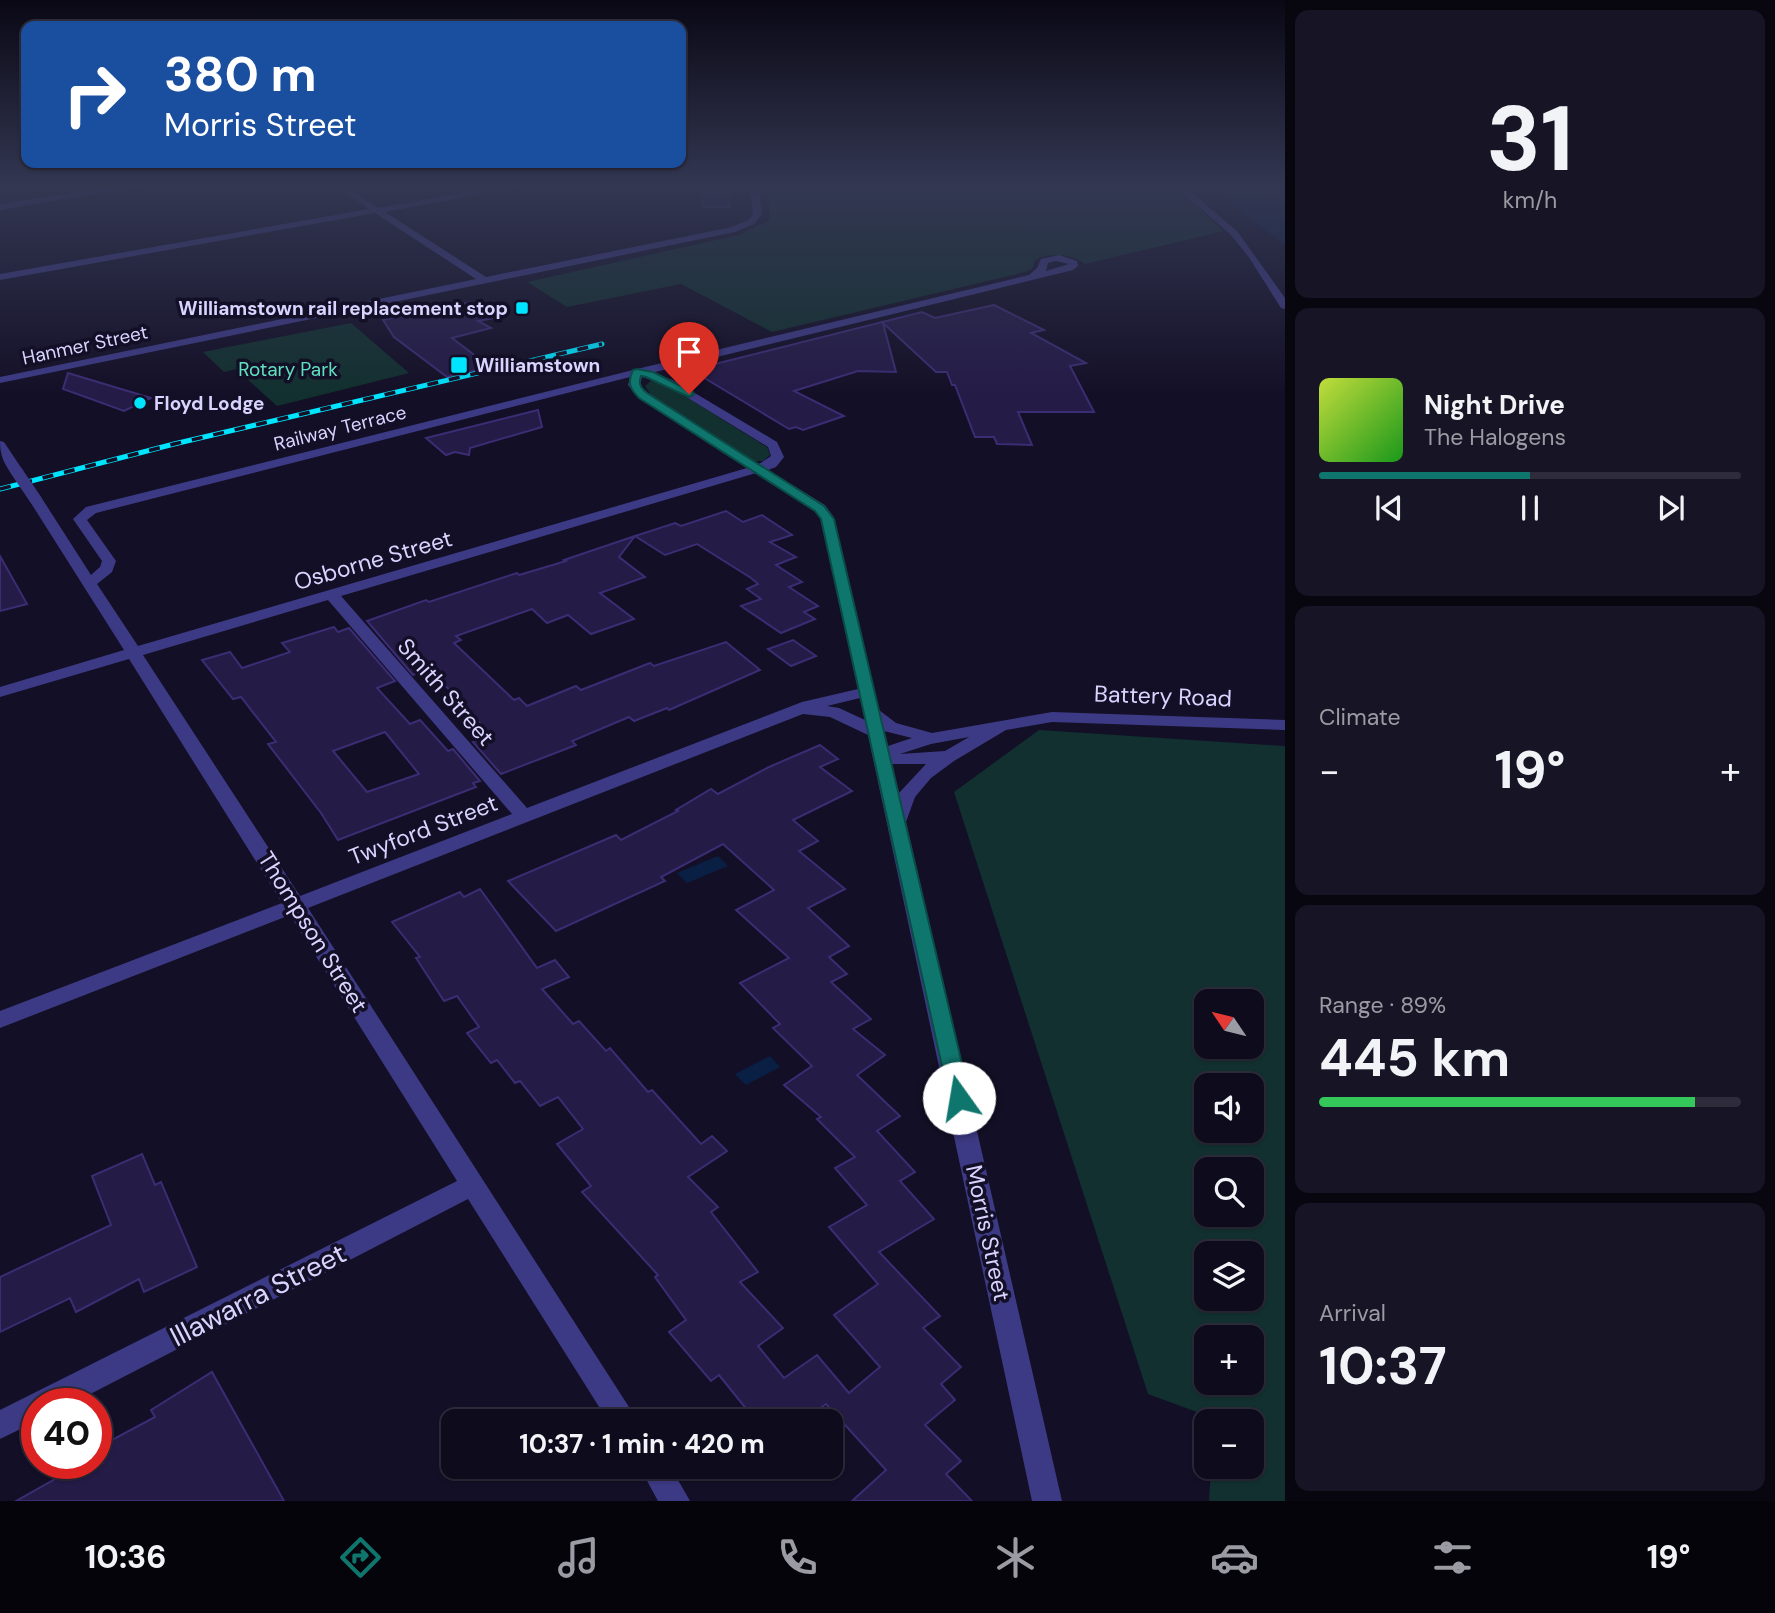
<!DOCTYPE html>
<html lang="en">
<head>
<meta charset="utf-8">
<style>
	body { margin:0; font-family:"DM Sans",sans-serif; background:#171425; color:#f1f3f6; height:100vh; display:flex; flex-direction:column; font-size:26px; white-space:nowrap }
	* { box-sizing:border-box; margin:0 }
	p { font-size:23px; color:#9b9ba3 }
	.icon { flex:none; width:38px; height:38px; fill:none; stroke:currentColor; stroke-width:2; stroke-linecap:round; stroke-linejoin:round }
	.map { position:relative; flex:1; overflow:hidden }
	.side { display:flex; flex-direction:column; gap:10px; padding:10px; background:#08060f; width:490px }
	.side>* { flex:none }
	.top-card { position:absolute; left:21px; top:21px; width:665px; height:147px; border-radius:14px; box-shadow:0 2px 5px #0004,0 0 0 2px #2e2b3b; background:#1a4fa0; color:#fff; overflow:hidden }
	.needle { width:46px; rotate:305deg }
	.tools { position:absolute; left:1194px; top:989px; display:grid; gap:14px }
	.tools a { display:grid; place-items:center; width:70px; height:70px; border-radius:14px; background:#0e0b1c; box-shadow:0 2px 5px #0004,0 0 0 2px #2e2b3b; font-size:35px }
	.speed { position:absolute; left:21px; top:1388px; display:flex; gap:14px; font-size:35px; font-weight:700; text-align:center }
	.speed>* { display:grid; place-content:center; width:91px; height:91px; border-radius:50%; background:#0e0b1c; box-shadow:0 2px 5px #0004,0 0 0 2px #2e2b3b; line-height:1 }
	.speed .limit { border:10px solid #d22; background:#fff; color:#111 }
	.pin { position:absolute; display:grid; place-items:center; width:60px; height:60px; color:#fff; margin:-72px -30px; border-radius:50% 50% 50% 0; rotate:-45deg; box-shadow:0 0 7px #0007 }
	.pin .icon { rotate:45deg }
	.me { position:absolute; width:77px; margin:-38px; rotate:347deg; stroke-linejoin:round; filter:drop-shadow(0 0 5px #0008) }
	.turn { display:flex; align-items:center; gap:24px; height:147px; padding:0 28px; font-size:32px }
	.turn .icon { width:91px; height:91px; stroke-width:2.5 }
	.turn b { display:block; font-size:49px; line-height:60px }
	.big { font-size:52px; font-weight:700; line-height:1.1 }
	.side .tile { flex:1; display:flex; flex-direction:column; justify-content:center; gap:10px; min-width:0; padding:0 24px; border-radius:14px; background:#171425 }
	.side .dial { align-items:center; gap:0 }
	.dial b { font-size:91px; line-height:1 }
	.song { display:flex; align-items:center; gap:21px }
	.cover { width:84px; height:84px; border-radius:10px; background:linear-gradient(135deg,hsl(70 70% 55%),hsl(120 70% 35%)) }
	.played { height:7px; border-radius:4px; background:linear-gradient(90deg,#0f766e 50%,#2e2b3b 50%) }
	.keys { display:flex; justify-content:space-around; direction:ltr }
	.heat { display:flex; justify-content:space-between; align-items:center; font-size:38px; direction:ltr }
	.charge { height:10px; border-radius:5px; background:linear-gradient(90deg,#34c759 89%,#2e2b3b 0) }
	.trip { position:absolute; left:441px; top:1409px; width:402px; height:70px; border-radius:14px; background:#0e0b1c; box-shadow:0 2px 5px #0004,0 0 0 2px #2e2b3b; font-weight:700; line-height:70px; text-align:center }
	.menu { display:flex; height:112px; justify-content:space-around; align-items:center; background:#06040b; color:#9b9ba3 }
	.menu .icon { width:49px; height:49px }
	.menu .current { color:#0f766e }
	.menu b { font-size:32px; color:#f1f3f6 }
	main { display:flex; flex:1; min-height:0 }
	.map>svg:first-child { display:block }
</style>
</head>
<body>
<main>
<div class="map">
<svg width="1285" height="1501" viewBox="0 0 1285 1501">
	<rect width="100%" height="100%" fill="#130f26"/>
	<!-- green -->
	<g fill="#12302f" fill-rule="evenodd">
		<path d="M768 186H1176L1223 231 1085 264C1072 254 1049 252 1035 260L1032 269 1025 272 772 332 681 284 567 307 527 282 739 235 770 220Z"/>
		<polygon points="351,323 409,373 277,406 236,369 224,372 203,352"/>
		<polygon points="651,381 667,385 767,447 770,455 763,461 753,461 651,395 645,386"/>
		<path d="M1039 730 1285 746V1501H1209L1211 1467 1251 1466V1421H1213V1418L1148 1394 954 792ZM1251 1001V1046H1206V1001ZM1206 1085H1251V1130H1206ZM1206 1169H1251V1214H1206ZM1206 1253H1251V1298H1206ZM1251 1337V1382H1206V1337Z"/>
	</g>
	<!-- water -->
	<g fill="#0a1f44">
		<polygon points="1206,186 1285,186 1285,245"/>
		<polygon points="718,856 728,866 687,883 677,873"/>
		<polygon points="770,1056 780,1067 746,1085 735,1074"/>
	</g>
	<!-- building -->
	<g fill="#241b47" stroke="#3b2d73" stroke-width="2" fill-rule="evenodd">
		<polygon points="700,186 726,186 730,207 703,207"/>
		<polygon points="471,302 494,318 478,321 491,328 452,338 490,367 447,377 394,337 383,320"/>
		<polygon points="994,305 1044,330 1031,333 1086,363 1070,366 1094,412 1018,412 1032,445 997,444 994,437 975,437 955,385 952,385 947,372 936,372 883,323 896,372 858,371 794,391 844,416 803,430 796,427 789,429 691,370 922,312 935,318"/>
		<polygon points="68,373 151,398 124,411 63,389"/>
		<polygon points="538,410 542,427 470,448 469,455 455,452 446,455 426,438"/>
		<polygon points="726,511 743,522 762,515 792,535 770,542 796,557 776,565 802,582 789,587 818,606 804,612 815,619 781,633 741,606 761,599 747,589 758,584 751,578 697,544 665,555 635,536 675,523 681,526"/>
		<polygon points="635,536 619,557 645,577 600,593 634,619 591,634 568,615 547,623 532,609 456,636 461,640 454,643 514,700 519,698 527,706 576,686 581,690 650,663 654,666 726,642 760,670 669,710 667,708 634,721 629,717 572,741 576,745 501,774 473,742 492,736 443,683 440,685 422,671 413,675 367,621 426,600 429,602 517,573 519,575 566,561 564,560"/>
		<polygon points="0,556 27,604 0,611"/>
		<path d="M334 627 338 632 349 628 395 681 377 688 410 724 420 720 448 751 453 749 480 781 473 783 476 787 338 840 321 813 268 744 276 742 241 697 233 699 202 660 230 652 242 668 290 652 282 643ZM385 732 419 774 367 792 333 751Z"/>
		<polygon points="793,640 816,656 791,666 768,649"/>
		<polygon points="820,745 838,759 820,767 852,791 793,820 818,841 799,851 845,889 808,908 849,946 829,957 847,974 831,982 871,1019 853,1029 885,1055 857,1075 900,1116 877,1131 915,1172 900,1181 934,1219 879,1252 940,1316 923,1328 961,1367 941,1384 955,1400 925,1425 961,1461 946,1474 972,1501 852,1501 886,1470 826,1404 803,1421 756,1421 719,1375 711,1381 669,1332 686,1320 655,1277 658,1275 582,1192 591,1186 557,1144 583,1129 558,1097 540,1106 520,1081 515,1083 497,1060 491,1063 467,1033 479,1027 457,996 444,1001 416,958 420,957 392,922 460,892 464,897 480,889 537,968 555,960 569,977 542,989 573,1024 579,1021 606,1051 610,1048 648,1092 652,1090 701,1144 712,1136 727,1151 688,1177 718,1207 711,1212 758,1272 740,1282 783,1328 758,1346 784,1378 817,1355 849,1393 880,1367 834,1315 878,1284 829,1227 867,1205 835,1168 855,1157 817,1119 821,1117 784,1085 812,1066 773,1028 780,1024 740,983 789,958 736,910 774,890 723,844 661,877 665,881 556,931 508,881 616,835 621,840 678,811 676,810 711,789 718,794 769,767"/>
		<polygon points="142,1154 155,1185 161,1182 197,1267 144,1292 139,1279 76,1312 70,1298 0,1332 0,1277 111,1225 92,1176"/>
		<polygon points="212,1372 284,1501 16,1501 55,1479 53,1474 73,1463 103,1463 97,1448 155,1417 151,1410"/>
	</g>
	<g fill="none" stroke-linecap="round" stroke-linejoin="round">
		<!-- minor -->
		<g fill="#3d3a85" fill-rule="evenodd">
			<polygon points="118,186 139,186 0,210 0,204"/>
			<polygon points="335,186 345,186 378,208 501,186 520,186 385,212 486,277 732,227 748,220 753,214 750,186 758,186 762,214 754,224 735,232 0,383 0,377 476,279 375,213 0,280 0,274 369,209"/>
			<polygon points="1175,186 1184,186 1237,231 1285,298 1285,309 1281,308 1248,256 1231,235"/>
			<path d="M1059 255 1077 261 1078 266 1073 270 651 373 673 380 777 442 784 457 776 467 768 470 825 505 833 516 879 710 896 723 932 733 1052 712 1285 720V730L1052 722 1006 730 954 761 931 778 915 797 906 822 1062 1501H1032L868 735 830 717 803 714 308 908 638 1421H608L468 1199 71 1404H37V1421L0 1439V1410L457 1181 290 915 0 1028V1011L282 903 129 659 0 697V687L124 650 29 500 31 497H41L91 575 100 567 102 561 73 519 86 507 637 369 1029 275 1037 268 1041 259ZM1056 261 1069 264 1046 271 1048 263ZM630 377 628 385 639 398 747 468 138 646 97 584 112 572 116 561 87 520 96 513ZM642 377 665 384 768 447 771 456 759 464 750 459 647 392 640 385ZM756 473 815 511 821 519 858 689 802 702 527 808 341 596ZM328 600 512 814 300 896 143 655ZM860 698 865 720 839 708 827 706ZM884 731 912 738 888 746ZM969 737 945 751 900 754 931 744ZM892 764H926L899 793Z"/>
			<path d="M0 441 4 442 24 472 22 475H12C4 463 0 456 0 441Z"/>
			<polygon points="639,1466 670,1466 690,1501 658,1501"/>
		</g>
		<defs>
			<polyline id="rail" points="0,489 174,444 602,344"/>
		</defs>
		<!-- rail casing -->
		<use href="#rail" stroke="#00e5ff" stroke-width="5"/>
		<!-- rail -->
		<use href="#rail" stroke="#130f26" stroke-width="3.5" stroke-dasharray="11" stroke-linecap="butt"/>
		<!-- minor-bridge -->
		<polyline stroke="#3d3a85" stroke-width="12" points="17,472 36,500"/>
	</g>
	<!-- sky -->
	<linearGradient id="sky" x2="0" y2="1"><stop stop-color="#0a0815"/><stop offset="0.47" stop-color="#333752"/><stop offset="1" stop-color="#333752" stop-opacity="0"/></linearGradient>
	<rect width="1285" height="396" fill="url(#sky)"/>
	<!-- route -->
	<path fill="#0f766e" stroke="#0a4d48" stroke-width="2" d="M637 369 653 372 693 392 694 394 689 397 646 377 641 376C638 384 641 388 647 393L824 506 834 519 970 1098 967 1103 959 1106 952 1103 949 1098 821 519 815 511 639 398C630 389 627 382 633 370Z"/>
	<!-- markers -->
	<g fill="#00e5ff" stroke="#130f26" stroke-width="2.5">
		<rect x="515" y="301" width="14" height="14" rx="3.5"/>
		<rect x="450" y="356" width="18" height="18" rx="3.5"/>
		<circle cx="140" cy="403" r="7"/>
	</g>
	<g text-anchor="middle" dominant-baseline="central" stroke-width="7" stroke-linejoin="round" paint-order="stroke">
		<!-- far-poi labels -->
		<g font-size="19" font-weight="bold" fill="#d9d4ff" stroke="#130f26" text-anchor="start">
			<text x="508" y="308" text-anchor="end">Williamstown rail replacement stop</text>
			<text x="475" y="365">Williamstown</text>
			<text x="154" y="403">Floyd Lodge</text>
		</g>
		<!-- far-street labels -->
		<g font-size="19" fill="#d9d4ff" stroke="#130f26">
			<text transform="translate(85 345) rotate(-12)">Hanmer Street</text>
			<text transform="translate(340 428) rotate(-14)">Railway Terrace</text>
		</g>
		<!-- far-park labels -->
		<g font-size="19" fill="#5fe0c0" stroke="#130f26">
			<text x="288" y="369">Rotary Park</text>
		</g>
		<!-- street labels -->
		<g font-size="23" fill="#d9d4ff" stroke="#130f26">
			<text transform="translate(373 560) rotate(-16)">Osborne Street</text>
			<text transform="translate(446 692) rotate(49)">Smith Street</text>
			<text transform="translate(1163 696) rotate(2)">Battery Road</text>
			<text transform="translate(423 830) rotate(-21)">Twyford Street</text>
			<text transform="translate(313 932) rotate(58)">Thompson Street</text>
			<text transform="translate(988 1233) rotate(78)">Morris Street</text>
		</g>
		<!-- near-street labels -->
		<g font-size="28" fill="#d9d4ff" stroke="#130f26">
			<text transform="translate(258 1295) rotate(-27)">Illawarra Street</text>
		</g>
	</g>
</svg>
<div class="tools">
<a><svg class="needle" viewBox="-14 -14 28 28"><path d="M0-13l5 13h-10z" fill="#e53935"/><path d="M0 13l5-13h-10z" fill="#9b9ba3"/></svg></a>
<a><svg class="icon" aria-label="sound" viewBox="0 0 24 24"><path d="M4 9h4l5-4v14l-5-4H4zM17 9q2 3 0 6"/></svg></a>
<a><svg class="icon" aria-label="search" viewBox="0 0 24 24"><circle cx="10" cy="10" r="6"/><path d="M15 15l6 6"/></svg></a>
<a><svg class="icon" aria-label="layers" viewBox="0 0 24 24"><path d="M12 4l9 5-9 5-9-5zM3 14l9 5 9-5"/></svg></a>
<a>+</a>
<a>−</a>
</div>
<div class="speed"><div class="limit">40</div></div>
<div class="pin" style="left:689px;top:394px;background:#d93025"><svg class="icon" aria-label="arrive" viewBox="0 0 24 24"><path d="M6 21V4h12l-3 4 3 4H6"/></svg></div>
<svg class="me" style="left:959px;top:1098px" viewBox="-20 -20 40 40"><circle r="19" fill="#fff"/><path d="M0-13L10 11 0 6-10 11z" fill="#0f766e"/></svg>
<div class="trip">10:37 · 1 min · 420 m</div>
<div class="top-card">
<div class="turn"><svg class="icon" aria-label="right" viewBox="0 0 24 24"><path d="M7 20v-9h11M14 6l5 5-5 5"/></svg><div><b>380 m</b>Morris Street</div></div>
</div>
</div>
<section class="side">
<div class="tile dial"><b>31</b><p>km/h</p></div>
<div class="tile">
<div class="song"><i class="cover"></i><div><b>Night Drive</b><p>The Halogens</p></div></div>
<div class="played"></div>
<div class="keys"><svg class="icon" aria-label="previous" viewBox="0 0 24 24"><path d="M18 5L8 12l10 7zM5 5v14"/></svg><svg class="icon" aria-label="pause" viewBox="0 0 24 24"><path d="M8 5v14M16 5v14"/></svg><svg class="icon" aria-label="next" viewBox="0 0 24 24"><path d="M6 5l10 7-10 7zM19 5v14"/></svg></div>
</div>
<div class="tile"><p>Climate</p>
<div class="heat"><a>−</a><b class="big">19°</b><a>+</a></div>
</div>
<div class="tile"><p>Range · 89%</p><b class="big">445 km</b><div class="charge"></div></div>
<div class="tile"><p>Arrival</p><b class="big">10:37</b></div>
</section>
</main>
<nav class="menu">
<b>10:36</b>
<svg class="icon current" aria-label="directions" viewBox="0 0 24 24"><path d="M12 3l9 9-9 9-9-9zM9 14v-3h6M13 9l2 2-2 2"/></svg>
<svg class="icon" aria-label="music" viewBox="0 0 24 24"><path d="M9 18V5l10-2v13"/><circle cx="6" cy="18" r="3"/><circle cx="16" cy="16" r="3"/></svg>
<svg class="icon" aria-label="phone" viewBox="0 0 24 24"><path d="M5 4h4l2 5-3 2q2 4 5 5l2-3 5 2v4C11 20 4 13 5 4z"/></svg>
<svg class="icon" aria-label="climate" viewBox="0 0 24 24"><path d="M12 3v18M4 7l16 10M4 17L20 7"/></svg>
<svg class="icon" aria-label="car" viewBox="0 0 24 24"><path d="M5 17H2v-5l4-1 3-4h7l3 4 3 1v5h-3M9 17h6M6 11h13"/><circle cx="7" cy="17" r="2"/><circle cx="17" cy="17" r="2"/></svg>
<svg class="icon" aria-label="filters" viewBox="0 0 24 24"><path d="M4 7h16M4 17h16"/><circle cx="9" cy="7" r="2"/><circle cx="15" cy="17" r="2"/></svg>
<b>19°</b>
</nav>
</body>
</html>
